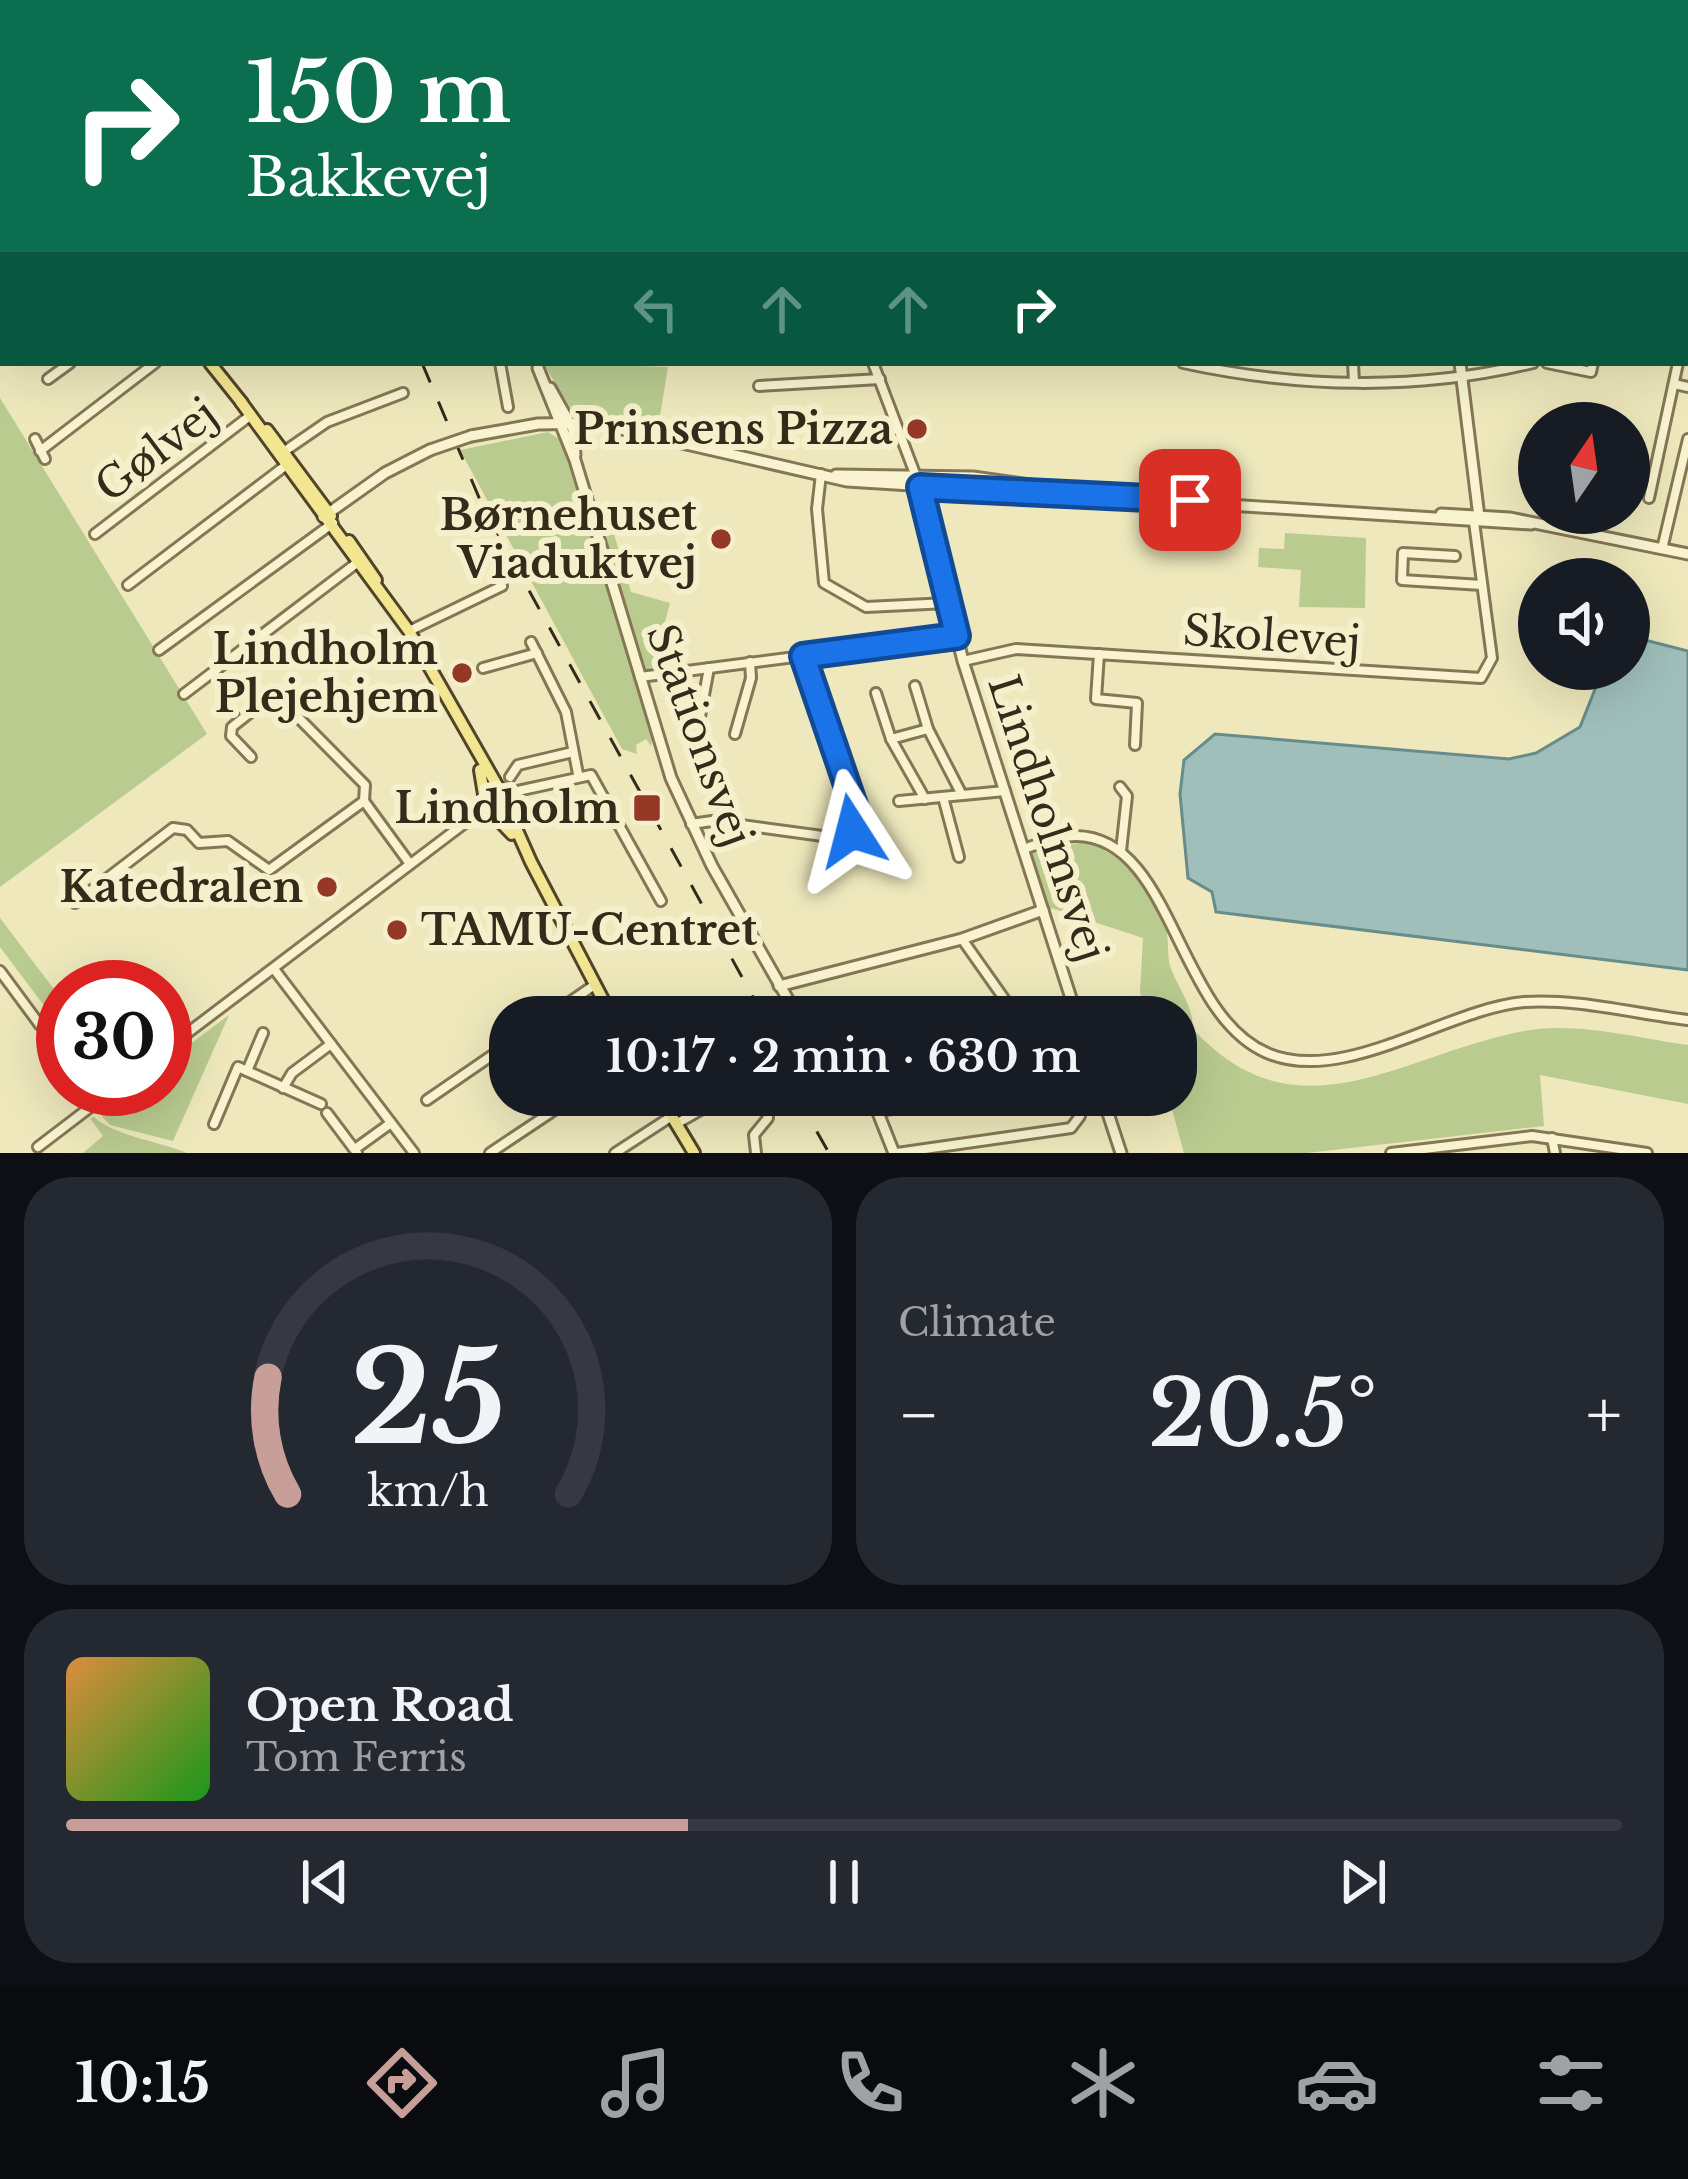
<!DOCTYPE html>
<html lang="en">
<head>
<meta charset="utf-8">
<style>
	body { margin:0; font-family:"Libre Baskerville",serif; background:#242831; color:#f1f3f6; height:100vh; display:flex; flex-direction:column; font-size:45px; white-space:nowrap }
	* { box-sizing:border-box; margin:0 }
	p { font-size:39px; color:#9ea1a6 }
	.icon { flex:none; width:66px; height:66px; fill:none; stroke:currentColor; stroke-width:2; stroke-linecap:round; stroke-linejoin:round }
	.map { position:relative; height:1153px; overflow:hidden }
	.details { display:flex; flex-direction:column; gap:24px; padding:24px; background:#0d0f14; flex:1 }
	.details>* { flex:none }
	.guide { position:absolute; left:0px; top:0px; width:1689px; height:366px; box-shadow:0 12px 48px #0002; background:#0b6e4f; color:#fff; overflow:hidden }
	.needle { width:78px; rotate:13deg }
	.buttons { position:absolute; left:1518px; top:402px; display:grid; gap:24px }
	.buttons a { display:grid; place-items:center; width:132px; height:132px; border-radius:50%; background:#171b24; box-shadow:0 12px 48px #0002; font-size:60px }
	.speed { position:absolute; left:36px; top:960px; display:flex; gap:24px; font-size:60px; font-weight:700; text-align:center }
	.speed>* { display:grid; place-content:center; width:156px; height:156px; border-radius:50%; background:#171b24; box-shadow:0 12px 48px #0002; line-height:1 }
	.speed .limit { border:18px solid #d22; background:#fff; color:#111 }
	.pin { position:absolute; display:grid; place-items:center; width:102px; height:102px; color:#fff; margin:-51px; border-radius:24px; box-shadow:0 6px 18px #0006 }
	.me { position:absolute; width:132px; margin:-66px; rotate:351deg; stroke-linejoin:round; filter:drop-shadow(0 0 9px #0008) }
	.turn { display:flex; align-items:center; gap:42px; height:252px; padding:0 48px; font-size:54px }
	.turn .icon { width:156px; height:156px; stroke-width:2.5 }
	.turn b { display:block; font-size:84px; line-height:102px }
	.lanes { display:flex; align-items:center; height:114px; padding:0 48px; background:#0003; justify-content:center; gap:60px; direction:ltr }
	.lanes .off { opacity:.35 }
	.big { font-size:90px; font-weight:600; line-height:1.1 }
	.details .tile { flex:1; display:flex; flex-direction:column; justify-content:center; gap:18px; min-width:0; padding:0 42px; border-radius:48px; background:#242831 }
	.details .dial { align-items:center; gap:0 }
	.dial svg { height:312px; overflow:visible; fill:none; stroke:#363941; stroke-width:7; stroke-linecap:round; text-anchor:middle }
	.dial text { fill:#f1f3f6; stroke:none }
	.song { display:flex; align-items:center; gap:36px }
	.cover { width:144px; height:144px; border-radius:18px; background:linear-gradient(135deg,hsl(30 70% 55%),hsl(120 70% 35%)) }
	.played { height:12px; border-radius:6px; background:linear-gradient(90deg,#c89f98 40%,#363941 40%) }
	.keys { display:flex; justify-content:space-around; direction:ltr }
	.heat { display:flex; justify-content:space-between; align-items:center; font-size:66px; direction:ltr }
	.details .tiles { flex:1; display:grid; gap:24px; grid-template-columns:1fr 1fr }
	.tile:last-child { grid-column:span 2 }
	.trip { position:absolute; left:489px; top:996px; width:708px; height:120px; border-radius:48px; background:#171b24; box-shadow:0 12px 48px #0002; font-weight:600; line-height:120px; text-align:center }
	.tabs { display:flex; height:192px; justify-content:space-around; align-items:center; background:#090b0e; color:#9ea1a6 }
	.tabs .icon { width:84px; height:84px }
	.tabs .active { color:#c89f98 }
	.tabs b { font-size:54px; color:#f1f3f6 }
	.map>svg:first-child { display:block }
</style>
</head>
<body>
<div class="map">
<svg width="1688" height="1153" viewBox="0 0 1688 1153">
	<rect width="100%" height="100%" fill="#eee8bc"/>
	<!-- green -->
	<g fill="#bacb90">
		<polygon points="543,363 668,367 659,422 673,427 574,414"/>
		<polygon points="0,398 207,734 0,887"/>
		<polygon points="548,432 561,440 653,737 651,746 646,739 636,745 637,754 622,749 460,450"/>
		<polygon points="1285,533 1366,538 1365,608 1299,607 1301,570 1258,567 1259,548 1284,549"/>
		<polygon points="614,534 631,592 670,603 655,659 664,666 644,670 605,537"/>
		<path d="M1084 842C1123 853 1154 889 1166 928 1169 940 1167 954 1170 966 1178 989 1193 1004 1193 1029 1298 1143 1401 1054 1524 1031 1575 1021 1637 1038 1688 1045V1104L1540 1075 1544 1126 1307 1153H1184L1168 1095H1176V1017H1147L1140 992 1143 938 1048 907 1032 853Z"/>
		<polygon points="0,918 63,1001 63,1019 57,1023 0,947"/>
		<polygon points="229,1015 173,1141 110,1125 99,1113 130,1089 165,1089 165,1063"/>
		<path d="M94 1117C114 1136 159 1141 187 1153H83L103 1136 90 1118Z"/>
	</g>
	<!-- water -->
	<polygon fill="#a0bfbb" stroke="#688c89" stroke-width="3" points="1637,638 1688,651 1688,970 1216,912 1212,892 1188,878 1180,794 1184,760 1215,734 1509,759 1536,753 1580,727 1603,669 1629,669 1629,643"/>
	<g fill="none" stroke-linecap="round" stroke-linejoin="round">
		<!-- river -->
		<polyline stroke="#a0bfbb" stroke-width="15" points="223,3 226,0"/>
		<defs>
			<g id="minor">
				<polyline points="567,0 567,3"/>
				<polyline points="792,0 793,3"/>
				<polyline points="1038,0 1040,3"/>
				<polyline points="159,3 161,0"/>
				<polyline points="1109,3 1114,0"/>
				<polyline points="1467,3 1467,0"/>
				<polyline points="0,94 3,93"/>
				<polyline points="1686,108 1688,108"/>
				<polyline points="0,292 3,290"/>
				<polyline points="1686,328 1688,319"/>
				<polyline points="500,363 508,407"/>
				<polyline points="873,363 920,487"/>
				<path d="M1183 363C1298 388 1419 391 1533 363"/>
				<polyline points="1353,363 1354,382"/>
				<polyline points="1547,363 1591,372 1593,363"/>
				<polyline points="48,379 70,363"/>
				<polyline points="1674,384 1688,387"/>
				<polyline points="759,386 880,379"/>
				<polyline points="35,439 45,459"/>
				<polyline points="40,451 155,363"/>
				<polyline points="279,455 327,422 403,393"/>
				<polyline points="821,474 817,509 824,583 866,607 948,603"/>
				<polyline points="1649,498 1678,363"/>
				<polyline points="95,534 251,415"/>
				<polyline points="1662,549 1688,439"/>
				<polyline points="1455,556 1403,553 1402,580 1482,585"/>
				<polyline points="128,585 289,463"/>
				<polyline points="409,631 502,586"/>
				<polyline points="531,642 566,712 578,774"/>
				<polyline points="159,650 333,523"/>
				<polyline points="1099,654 1096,699 1137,703 1135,745"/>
				<polyline points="963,661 1016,649 1481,678 1492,658 1474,522"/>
				<polyline points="483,668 537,653"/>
				<polyline points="640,677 957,636"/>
				<polyline points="915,686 928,729 962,795"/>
				<polyline points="876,693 891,739 925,799"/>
				<polyline points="184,694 362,559"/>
				<polyline points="699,722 709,668"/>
				<polyline points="735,734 751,678 750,662"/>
				<polyline points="891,739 928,729"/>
				<polyline points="251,757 231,736 232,727 267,699 279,698 365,785 364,801"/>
				<polyline points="510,777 518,765 573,752"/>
				<polyline points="1120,787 1127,796 1121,851"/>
				<polyline points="508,793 591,775 661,901"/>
				<polyline points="943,797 959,857"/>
				<polyline points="364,801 410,864"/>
				<polyline points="899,801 1005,791"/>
				<polyline points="691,824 712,821 837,838 856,826 857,814 803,655"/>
				<path d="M1023 849C1040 844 1058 836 1076 836 1173 837 1176 1014 1267 1053 1344 1086 1446 1009 1524 1002 1576 998 1636 1014 1688 1020"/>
				<polyline points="75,903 173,828 187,830 199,843 228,841 269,870 364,801"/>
				<polyline points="962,939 1017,1017"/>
				<polyline points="274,969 414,1153"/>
				<polyline points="0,971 40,1025 54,1028 63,1023"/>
				<polyline points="110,987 129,978 145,987"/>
				<polyline points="165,1013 183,1037"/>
				<polyline points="548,1017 593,986"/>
				<polyline points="165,1050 486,807"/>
				<polyline points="247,1071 263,1033"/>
				<polyline points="283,1088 292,1073 331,1044"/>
				<polyline points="427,1100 510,1043"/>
				<polyline points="879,1111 976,1095"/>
				<polyline points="327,1113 357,1153"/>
				<polyline points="214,1124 238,1067 321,1104"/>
				<polyline points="676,1124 727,1095"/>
				<polyline points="1552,1138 1555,1153"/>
				<polyline points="38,1147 114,1089"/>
				<polyline points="355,1149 391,1123"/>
				<polyline points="490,1153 577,1095"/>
				<polyline points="615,1153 672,1116"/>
				<polyline points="756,1153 754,1135 768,1118 764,1095"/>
				<polyline points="897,1153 1071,1128 1080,1116 1073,1095"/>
				<polyline points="1391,1153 1532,1136 1647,1153"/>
			</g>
			<g id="tertiary">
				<polyline points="429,0 430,3"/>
				<polyline points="1413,0 1414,3"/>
				<polyline points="1460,363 1479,517"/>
				<polyline points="538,368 575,460 671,778 712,866 798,1017"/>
				<polyline points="550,388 573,429 575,455"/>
				<polyline points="471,436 538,424 595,423 847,481 1531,524"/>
				<polyline points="836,475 973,477 1058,489"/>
				<polyline points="920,487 963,661 1077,1017"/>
				<polyline points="1441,514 1510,518 1688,554"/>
				<polyline points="323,517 385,473 430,450"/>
				<polyline points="779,986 962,939 1043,910"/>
				<polyline points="871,1095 894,1153"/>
				<polyline points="1102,1095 1121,1153"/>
			</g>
			<g id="primary">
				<polyline points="0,105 3,108"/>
				<polyline points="210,363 242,403"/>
				<polyline points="241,402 409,631 498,787"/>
				<polyline points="267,430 331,516"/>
				<polyline points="349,541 376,580"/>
				<polyline points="480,770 486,807 512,834"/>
				<polyline points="486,794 498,787 508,793 511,817 531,862 612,1017"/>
				<polyline points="659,1095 694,1153"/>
			</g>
		</defs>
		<!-- minor casing -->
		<use href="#minor" stroke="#857755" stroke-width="14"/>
		<!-- tertiary casing -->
		<use href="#tertiary" stroke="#857755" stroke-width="15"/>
		<!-- primary casing -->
		<use href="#primary" stroke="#52442a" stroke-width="16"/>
		<!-- minor -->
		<use href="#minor" stroke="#f9f4cf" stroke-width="8"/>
		<!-- tertiary -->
		<use href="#tertiary" stroke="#f9f4cf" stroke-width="9"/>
		<!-- primary -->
		<use href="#primary" stroke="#f3e691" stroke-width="10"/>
		<!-- rail -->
		<g stroke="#342b1b" stroke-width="3" stroke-dasharray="21 21" stroke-linecap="butt">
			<polyline points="338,0 338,3"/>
			<polyline points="422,363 483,507 764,1017"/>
			<polyline points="796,1095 829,1153"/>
		</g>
		<defs>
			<polyline id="tertiary-bridge" points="430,450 471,436"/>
		</defs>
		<!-- tertiary-bridge casing -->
		<use href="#tertiary-bridge" stroke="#857755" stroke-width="15" stroke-linecap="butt"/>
		<!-- tertiary-bridge -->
		<use href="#tertiary-bridge" stroke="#f9f4cf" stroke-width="9"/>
	</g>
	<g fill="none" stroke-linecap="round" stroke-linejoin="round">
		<defs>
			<polyline id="route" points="852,831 857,814 803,656 957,636 920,487 1190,500"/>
		</defs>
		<!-- route casing -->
		<use href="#route" stroke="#114b97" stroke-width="30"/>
		<!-- route -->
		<use href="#route" stroke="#1a73e8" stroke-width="21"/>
	</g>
	<!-- markers -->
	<g fill="#953825" stroke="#f5f0cb" stroke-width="4.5">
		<circle cx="917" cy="429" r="12"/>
		<circle cx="721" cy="539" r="12"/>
		<circle cx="462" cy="673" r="12"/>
		<rect x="632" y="793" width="30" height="30" rx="6"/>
		<circle cx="327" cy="887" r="12"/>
		<circle cx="397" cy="930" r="12"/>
	</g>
	<g text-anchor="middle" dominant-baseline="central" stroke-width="12" stroke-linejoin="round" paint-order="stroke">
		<!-- poi labels -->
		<g font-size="42" font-weight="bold" fill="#342b1b" stroke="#f5f0cb" text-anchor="end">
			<text x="893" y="429">Prinsens Pizza</text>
			<text x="697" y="515">Børnehuset<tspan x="697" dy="48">Viaduktvej</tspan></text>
			<text x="438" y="649">Lindholm<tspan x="438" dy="48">Plejehjem</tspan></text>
			<text x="620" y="808">Lindholm</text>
			<text x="303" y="887">Katedralen</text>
			<text x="421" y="930" text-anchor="start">TAMU-Centret</text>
		</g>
		<!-- street labels -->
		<g font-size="42" fill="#342b1b" stroke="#f5f0cb">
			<text transform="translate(156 450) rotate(-37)">Gølvej</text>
			<text transform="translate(1272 636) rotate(4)">Skolevej</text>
			<text transform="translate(700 735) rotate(70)">Stationsvej</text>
			<text transform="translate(1048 818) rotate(72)">Lindholmsvej</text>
		</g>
	</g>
</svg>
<div class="buttons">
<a><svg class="needle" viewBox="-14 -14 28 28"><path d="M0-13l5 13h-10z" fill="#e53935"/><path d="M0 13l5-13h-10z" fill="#9ea1a6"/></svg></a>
<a><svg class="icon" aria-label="sound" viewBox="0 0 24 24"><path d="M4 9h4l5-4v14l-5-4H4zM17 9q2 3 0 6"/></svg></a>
</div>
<div class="speed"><div class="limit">30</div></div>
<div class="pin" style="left:1190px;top:500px;background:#d93025"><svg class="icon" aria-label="arrive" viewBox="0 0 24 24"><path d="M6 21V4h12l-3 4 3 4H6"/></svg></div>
<svg class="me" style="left:852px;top:831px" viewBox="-20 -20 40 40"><path d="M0-17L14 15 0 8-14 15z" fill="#1a73e8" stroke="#fff" stroke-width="4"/></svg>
<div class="trip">10:17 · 2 min · 630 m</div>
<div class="guide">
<div class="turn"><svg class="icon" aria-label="right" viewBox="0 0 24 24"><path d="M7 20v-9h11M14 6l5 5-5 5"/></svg><div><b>150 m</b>Bakkevej</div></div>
<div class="lanes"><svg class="icon off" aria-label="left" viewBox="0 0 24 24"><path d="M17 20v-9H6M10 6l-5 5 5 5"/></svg><svg class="icon off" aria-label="ahead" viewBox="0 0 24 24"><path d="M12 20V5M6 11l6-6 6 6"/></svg><svg class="icon off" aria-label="ahead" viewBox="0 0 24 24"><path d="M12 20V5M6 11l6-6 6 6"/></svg><svg class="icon" aria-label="right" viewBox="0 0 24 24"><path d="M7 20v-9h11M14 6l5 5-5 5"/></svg></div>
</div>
</div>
<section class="details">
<div class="tiles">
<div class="tile dial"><svg viewBox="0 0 100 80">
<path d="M14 69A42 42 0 1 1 86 69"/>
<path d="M14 69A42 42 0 0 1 9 39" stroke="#c89f98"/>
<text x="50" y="56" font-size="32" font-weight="700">25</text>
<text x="50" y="72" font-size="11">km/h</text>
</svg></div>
<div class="tile"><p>Climate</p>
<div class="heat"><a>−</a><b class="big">20.5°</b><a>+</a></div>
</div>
<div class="tile">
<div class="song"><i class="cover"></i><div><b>Open Road</b><p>Tom Ferris</p></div></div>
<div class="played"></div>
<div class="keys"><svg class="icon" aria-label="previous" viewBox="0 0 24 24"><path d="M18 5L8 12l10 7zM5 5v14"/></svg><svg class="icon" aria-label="pause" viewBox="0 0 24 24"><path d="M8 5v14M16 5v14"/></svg><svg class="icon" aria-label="next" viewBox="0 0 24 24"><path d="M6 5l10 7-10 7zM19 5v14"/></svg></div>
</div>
</div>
</section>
<nav class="tabs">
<b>10:15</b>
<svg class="icon active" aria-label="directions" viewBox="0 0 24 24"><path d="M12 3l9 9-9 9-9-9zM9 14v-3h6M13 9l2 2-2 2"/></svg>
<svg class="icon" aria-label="music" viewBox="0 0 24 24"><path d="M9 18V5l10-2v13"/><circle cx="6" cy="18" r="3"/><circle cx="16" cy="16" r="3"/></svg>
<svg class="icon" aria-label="phone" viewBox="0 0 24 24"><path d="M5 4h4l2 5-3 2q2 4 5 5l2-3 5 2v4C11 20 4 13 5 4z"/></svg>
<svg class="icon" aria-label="climate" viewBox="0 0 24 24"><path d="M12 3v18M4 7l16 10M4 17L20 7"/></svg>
<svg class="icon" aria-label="car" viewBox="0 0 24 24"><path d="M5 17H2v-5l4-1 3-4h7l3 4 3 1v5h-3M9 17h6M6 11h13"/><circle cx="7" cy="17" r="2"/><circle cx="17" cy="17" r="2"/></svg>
<svg class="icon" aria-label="filters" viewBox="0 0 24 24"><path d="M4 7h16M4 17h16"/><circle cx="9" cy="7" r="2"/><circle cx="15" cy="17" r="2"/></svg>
</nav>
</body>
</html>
